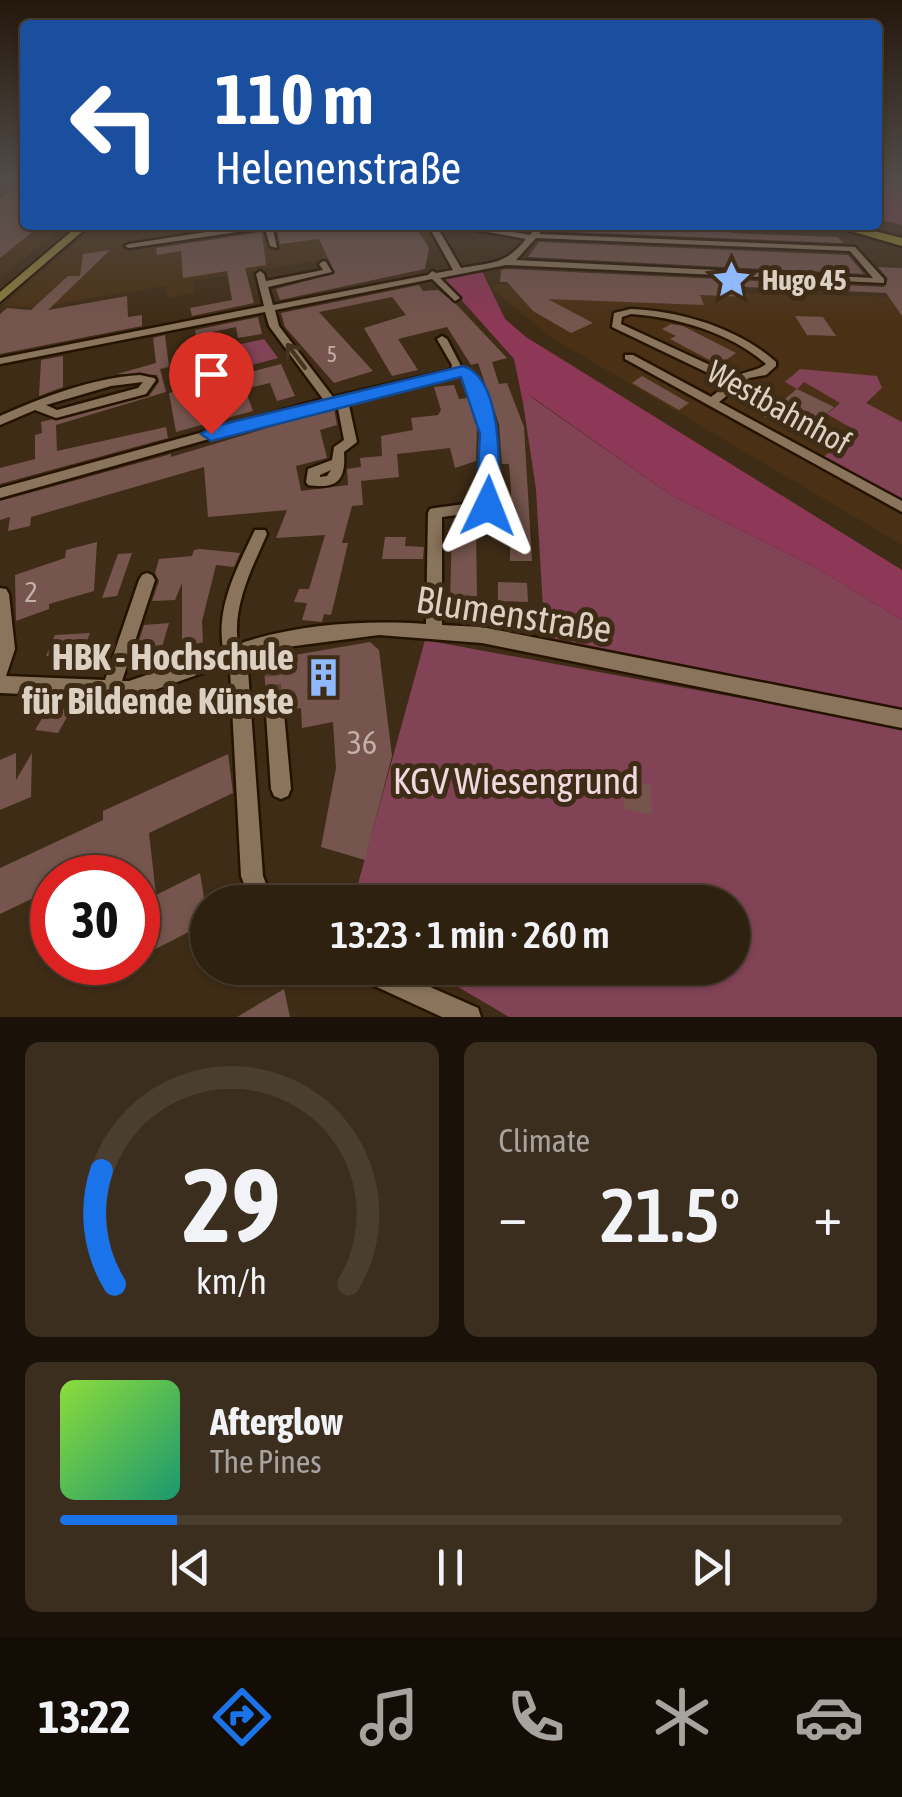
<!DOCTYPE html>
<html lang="en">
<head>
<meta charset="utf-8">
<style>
	body { margin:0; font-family:"Asap Condensed",sans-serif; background:#3b2e1e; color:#f1f3f6; height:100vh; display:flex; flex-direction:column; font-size:38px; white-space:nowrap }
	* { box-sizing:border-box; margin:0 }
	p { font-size:32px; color:#a7a39f }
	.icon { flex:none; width:55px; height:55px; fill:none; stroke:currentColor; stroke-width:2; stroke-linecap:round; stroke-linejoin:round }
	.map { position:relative; height:1017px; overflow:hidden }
	.sheet { display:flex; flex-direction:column; gap:25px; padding:25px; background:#1a1209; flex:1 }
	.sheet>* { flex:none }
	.top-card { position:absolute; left:20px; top:20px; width:862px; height:210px; border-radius:10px; box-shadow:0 2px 8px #0004,0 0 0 2px #4a3e30; background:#1a4fa0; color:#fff; overflow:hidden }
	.speed { position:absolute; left:30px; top:855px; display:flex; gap:20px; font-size:50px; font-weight:700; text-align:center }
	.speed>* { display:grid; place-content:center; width:130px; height:130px; border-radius:50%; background:#2f2110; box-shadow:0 2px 8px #0004,0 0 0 2px #4a3e30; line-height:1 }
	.speed .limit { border:15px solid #d22; background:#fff; color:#111 }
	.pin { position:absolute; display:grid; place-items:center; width:85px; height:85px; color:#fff; margin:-102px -42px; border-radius:50% 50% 50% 0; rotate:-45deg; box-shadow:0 0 10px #0007 }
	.pin .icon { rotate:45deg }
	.me { position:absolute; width:110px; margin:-55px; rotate:2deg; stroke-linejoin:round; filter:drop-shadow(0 0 8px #0008) }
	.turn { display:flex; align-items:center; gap:35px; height:210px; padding:0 30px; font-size:45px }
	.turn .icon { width:130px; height:130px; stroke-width:2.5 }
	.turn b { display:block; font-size:70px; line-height:85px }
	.big { font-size:75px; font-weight:600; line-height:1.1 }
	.sheet .tile { flex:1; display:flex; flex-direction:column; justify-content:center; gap:15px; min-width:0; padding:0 35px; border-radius:15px; background:#3b2e1e }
	.sheet .dial { align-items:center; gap:0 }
	.dial svg { height:260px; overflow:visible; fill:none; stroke:#4a3e30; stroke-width:7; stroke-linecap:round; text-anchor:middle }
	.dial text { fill:#f1f3f6; stroke:none }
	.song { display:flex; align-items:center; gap:30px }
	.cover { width:120px; height:120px; border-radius:15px; background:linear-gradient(135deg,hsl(90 70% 55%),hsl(160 70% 35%)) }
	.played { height:10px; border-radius:5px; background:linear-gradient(90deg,#1a73e8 15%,#4a3e30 15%) }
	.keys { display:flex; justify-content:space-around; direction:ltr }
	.heat { display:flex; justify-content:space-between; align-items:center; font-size:55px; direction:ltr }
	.sheet .tiles { flex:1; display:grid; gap:25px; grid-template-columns:1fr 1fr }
	.tile:last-child { grid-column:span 2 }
	.trip { position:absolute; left:190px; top:885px; width:560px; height:100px; border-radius:50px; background:#2f2110; box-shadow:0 2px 8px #0004,0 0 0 2px #4a3e30; font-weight:600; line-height:100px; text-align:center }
	.tab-bar { display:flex; height:160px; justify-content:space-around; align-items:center; background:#130d06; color:#a7a39f }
	.tab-bar .icon { width:70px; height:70px }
	.tab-bar .selected { color:#1a73e8 }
	.tab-bar b { font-size:45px; color:#f1f3f6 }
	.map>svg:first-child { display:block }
</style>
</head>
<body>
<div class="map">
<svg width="902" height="1017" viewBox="0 0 902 1017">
	<rect width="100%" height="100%" fill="#3f2c16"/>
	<!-- built -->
	<g fill="#4a3115">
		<polygon points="0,180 25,180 25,225 65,225 0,278"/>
		<polygon points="96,225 447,225 444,238 437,240 193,281 194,293 168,298 166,286 40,307 2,306"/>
		<polygon points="492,284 889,297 881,285 902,286 902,422 804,382 841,403 834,407 902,501 902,545 551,337 495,292"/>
	</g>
	<!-- green -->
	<g fill="#834357">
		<polygon points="878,180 902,180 902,225 878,219"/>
		<polygon points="264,339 278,358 181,384 173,359"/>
		<polygon points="800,369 877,376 882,388 866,403 902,422 902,501 824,457 853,429 827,414 840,403 804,382 797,389 785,382"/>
		<polygon points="531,397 671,495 817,568 902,620 902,708 545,643 536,489 523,403"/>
		<polygon points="425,640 902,728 902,1017 509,1017 426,968 732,968 732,902 353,902"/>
	</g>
	<!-- forest -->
	<polygon fill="#8d3856" points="482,271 505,319 526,337 902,570 902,620 817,568 671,495 532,397 523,403 514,359 441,277"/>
	<!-- building -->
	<g fill="#75554d">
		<polygon points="25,182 25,225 41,225 0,258 0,199"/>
		<polygon points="276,225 414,225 429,248 425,269 280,300 276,289 335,273 319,239 280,244"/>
		<polygon points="552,225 688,232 686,228 728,229 731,233 838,237 843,243 548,231"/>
		<polygon points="262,232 266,265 245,268 254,303 192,316 190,308 232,300 227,271 183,278 181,251 157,255 156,248"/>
		<polygon points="539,242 848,255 864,274 528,257"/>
		<polygon points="110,250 48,310 127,296 128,317 142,315 142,326 0,354 0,314 7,308 31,310 68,276 80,276 83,254"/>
		<polygon points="878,267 902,268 902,316 886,293 822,290 743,287 748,297 700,295 704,305 548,299 593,323 571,333 533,311 507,282 500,282 501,270 506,269 884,287 888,279"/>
		<polygon points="419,285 423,291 438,290 456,304 507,358 492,362 499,384 507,383 524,427 532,561 510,561 511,490 509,464 502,464 499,424 478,363 471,365 447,327 398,339 418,370 392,376 364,328 406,315 392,297 319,312 373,371 334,383 285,327 281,313"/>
		<polygon points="795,316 823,317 836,336 807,335"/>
		<polygon points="258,317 262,334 238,338 236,327 212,332 214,343 198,346 195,330"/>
		<polygon points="671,324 683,326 736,353 719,365 670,339 676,336 662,329"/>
		<polygon points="165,335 169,367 160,369 166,392 56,425 57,451 166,427 168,438 0,484 0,468 35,459 35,435 42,433 41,422 149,396 159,382 157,375 117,374 156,363 153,338"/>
		<polygon points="63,356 63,387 39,396 41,360"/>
		<polygon points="281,364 295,396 277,401 270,383 245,389 253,411 176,432 169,393"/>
		<polygon points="642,376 689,403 679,410 632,383"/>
		<polygon points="454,385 459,399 468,398 477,426 476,461 455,468 450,448 397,454 399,477 361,481 363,505 352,506 342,543 348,543 335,599 331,615 324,614 322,622 302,620 307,603 294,602 299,589 309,589 325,535 276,538 287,510 208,517 204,467 31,517 30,526 8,531 10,517 0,520 0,501 171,454 171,457 334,408 337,425 320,430 327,458 296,466 301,491 348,485 347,469 361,467 360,458 382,456 381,436 413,430 411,418 438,415 441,410 434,387"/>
		<polygon points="797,389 834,407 802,437 764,416"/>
		<polygon points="452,523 470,523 470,529 476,529 477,596 471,596 471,604 450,603"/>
		<polygon points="385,537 406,537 405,546 424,547 423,559 382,559"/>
		<polygon points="97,542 94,591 49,604 49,609 16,621 15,575 65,558 66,550"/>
		<polygon points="200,549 240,553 234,567 216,565 202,621 203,642 182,648 182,583 175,600 152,601 159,581 155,573 159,559 192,556 194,550"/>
		<polygon points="132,553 117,596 102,598 118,554"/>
		<polygon points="498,582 527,583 528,602 498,601"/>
		<polygon points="169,623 162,647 136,650 144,625"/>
		<polygon points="90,633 82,654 46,656 55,635"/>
		<polygon points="370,642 379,650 392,756 365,860 321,847 336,768 333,722 302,728 301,708 287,710 277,701 267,704 264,670 278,670 283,657"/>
		<polygon points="49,707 71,710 58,733 35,730"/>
		<polygon points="16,753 16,780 32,753 31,797 0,810 0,760"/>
		<polygon points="228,754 233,793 149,833 156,895 200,873 208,922 138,958 138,878 107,878 106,862 75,878 52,878 52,889 0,914 0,868 103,820 103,811"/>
		<polygon points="625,780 651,785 652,815 624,809"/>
		<polygon points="284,989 290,1017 237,1017"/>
	</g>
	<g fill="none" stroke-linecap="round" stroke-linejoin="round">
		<!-- minor-tunnel -->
		<polyline stroke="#574530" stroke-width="16" stroke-dasharray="16 9" stroke-linecap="butt" points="271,660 275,713"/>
		<defs>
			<g id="minor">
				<polygon points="251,225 272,225 277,248 270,246 265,228 129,248 125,246 129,244"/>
				<path d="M428 225H436L461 268C492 262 505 265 526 239L477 230V226H480L530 235 538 225H546L539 234 855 247 884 279V283L506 265 440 278 460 298 455 301 432 279 275 310 279 326 333 397 451 370 452 365 437 339 442 336 447 339 462 368 474 374 496 434 494 506 492 510 487 511 442 517V625L482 627 902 710V728L482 643 379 635 279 648V660L277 666 271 668 265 666 262 651 242 658 248 670 263 876 273 902H251L241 876 230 670 228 664 129 699 0 693V588L6 589 9 594 15 649 6 676 105 680 139 580 142 575 147 573 152 575 155 580 122 681H129L223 649C216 608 236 570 253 534L255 530H265L267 534C252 568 232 606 238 644 298 624 364 620 426 624L428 513 430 509 435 508 480 502 484 434 464 376 462 375 348 401 357 442 344 452C346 481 337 489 308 485L306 482 308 469 332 460 334 447 344 440 337 403 0 498V488L323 399 269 326 265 312 0 364V358L264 306 256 274 260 271 264 274 266 281 323 270 319 264 323 261 326 262 332 272 268 287 273 305 428 275 432 271 436 273 453 270ZM536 238 850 251 873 278 516 260ZM331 470 327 476 320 477V475Z"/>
				<path d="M631 309C681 311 738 328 776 362V366L766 375 749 378 719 402 902 501V512L625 359V355H633L711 397 729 383 612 327 614 313ZM631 314C677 317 731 333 766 364 756 372 746 370 736 377L621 324 622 317Z"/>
				<path d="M140 375 154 378 156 380 146 394 56 418 35 410 0 425V416C43 397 92 378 140 375ZM143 382 138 388 57 410 46 405 111 386Z"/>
				<polygon points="275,704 281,707 284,713 291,789 288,796 281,799 274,796 271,789 266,713 269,707"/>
				<polygon points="349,968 387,968 478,1008 481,1017 442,1017 353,976"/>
			</g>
			<polygon id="major" points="79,225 90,225 0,302 0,292"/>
			<polygon id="highway" points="830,225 850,225 902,238 902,246"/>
		</defs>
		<!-- minor casing -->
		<use href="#minor" stroke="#251301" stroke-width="5"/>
		<!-- major casing -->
		<use href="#major" stroke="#251301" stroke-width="4"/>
		<!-- highway casing -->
		<use href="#highway" stroke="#251301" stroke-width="5"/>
		<!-- minor -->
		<use href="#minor" fill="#8a745c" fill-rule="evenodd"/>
		<!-- major -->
		<use href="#major" fill="#8f7f3d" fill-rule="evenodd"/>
		<!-- highway -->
		<use href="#highway" fill="#938628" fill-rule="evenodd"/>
	</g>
	<!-- one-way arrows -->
	<defs><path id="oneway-shaft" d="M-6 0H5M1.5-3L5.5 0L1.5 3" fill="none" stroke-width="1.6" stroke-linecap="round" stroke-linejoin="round" transform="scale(2.5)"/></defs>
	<use stroke="#46331d" href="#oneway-shaft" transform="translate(296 356) rotate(-127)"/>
	<!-- sky -->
	<linearGradient id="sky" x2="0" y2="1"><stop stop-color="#23180c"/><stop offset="0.56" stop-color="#524b47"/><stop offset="1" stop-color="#524b47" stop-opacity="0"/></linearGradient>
	<rect width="902" height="322" fill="url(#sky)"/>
	<!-- route -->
	<path fill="#1a73e8" stroke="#114b97" stroke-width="2.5" d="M463 366C504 378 499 472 499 506L488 515 476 506 480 434 461 377 211 441 201 434 211 427Z"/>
	<!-- icons -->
	<defs>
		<symbol id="sight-bare" viewBox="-9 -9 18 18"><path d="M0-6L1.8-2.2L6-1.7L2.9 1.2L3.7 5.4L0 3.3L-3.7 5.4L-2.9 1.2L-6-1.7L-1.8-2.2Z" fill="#8fb8fd" stroke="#3f2c16" stroke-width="2.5" paint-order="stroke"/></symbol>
		<symbol id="building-bare" viewBox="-9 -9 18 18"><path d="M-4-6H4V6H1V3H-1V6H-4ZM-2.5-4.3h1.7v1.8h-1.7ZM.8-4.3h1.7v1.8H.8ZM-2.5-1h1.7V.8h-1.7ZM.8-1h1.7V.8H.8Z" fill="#8fb8fd" stroke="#3f2c16" stroke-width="2.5" paint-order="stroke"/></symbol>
	</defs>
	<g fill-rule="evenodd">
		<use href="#sight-bare" x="704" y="252" width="55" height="55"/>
		<use href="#building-bare" x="296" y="650" width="55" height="55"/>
	</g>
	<g text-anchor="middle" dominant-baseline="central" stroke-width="10" stroke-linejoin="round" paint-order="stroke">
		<!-- far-number labels -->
		<g font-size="22" fill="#c2b1a6">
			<text x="332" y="354">5</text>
		</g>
		<!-- far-poi labels -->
		<g font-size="28" font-weight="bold" fill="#dcd0c3" stroke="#3f2c16" text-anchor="start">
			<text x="762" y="280">Hugo 45</text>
		</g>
		<!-- number labels -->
		<g font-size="28" fill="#c2b1a6">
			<text x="31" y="592">2</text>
		</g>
		<!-- street labels -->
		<g font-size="32" fill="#dcd0c3" stroke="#3f2c16">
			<text transform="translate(779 407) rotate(29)">Westbahnhof</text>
		</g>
		<!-- near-number labels -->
		<g font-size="32" fill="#c2b1a6">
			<text x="362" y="742">36</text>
		</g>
		<!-- near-street labels -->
		<g font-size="38" fill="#dcd0c3" stroke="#3f2c16">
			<text transform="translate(514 614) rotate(9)">Blumenstraße</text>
		</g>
		<!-- near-poi labels -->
		<g font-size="38" font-weight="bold" fill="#dcd0c3" stroke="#3f2c16" text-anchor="end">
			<text x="294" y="656">HBK - Hochschule<tspan x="294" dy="44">für Bildende Künste</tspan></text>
		</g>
		<!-- near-park labels -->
		<g font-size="38" fill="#f2d8de" stroke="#3f2c16">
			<text x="516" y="780">KGV Wiesengrund</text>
		</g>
	</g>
</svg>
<div class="speed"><div class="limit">30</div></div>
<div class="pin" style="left:211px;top:434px;background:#d93025"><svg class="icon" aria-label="arrive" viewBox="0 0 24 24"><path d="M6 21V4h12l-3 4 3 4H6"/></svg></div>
<svg class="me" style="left:488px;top:506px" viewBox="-20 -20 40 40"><path d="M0-17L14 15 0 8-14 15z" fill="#1a73e8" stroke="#fff" stroke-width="4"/></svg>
<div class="trip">13:23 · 1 min · 260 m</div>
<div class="top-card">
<div class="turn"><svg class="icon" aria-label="left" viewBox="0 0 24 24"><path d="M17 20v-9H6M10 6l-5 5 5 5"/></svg><div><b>110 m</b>Helenenstraße</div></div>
</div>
</div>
<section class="sheet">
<div class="tiles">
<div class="tile dial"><svg viewBox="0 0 100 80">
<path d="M14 69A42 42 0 1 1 86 69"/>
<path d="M14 69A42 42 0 0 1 10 34" stroke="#1a73e8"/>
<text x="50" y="56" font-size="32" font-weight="700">29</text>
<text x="50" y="72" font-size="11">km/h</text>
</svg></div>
<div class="tile"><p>Climate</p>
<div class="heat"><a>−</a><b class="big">21.5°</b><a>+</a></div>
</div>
<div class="tile">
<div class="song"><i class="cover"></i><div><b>Afterglow</b><p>The Pines</p></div></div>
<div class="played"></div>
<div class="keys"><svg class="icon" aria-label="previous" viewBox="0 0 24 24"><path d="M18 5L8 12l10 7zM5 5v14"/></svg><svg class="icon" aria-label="pause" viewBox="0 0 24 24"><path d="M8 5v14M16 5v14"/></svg><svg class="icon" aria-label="next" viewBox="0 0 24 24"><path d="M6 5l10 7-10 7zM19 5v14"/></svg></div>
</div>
</div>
</section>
<nav class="tab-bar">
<b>13:22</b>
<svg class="icon selected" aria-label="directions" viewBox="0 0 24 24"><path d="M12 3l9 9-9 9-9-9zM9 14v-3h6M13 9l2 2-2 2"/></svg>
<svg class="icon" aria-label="music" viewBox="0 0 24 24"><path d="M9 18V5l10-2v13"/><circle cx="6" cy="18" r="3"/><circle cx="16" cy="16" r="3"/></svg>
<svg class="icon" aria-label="phone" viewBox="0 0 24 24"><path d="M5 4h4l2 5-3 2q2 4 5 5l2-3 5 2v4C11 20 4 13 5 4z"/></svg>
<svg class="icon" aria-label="climate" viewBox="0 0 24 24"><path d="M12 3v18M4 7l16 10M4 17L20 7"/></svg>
<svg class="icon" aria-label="car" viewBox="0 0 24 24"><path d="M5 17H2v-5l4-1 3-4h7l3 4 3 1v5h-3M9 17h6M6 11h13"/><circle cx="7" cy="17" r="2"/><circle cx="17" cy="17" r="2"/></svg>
</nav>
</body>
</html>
